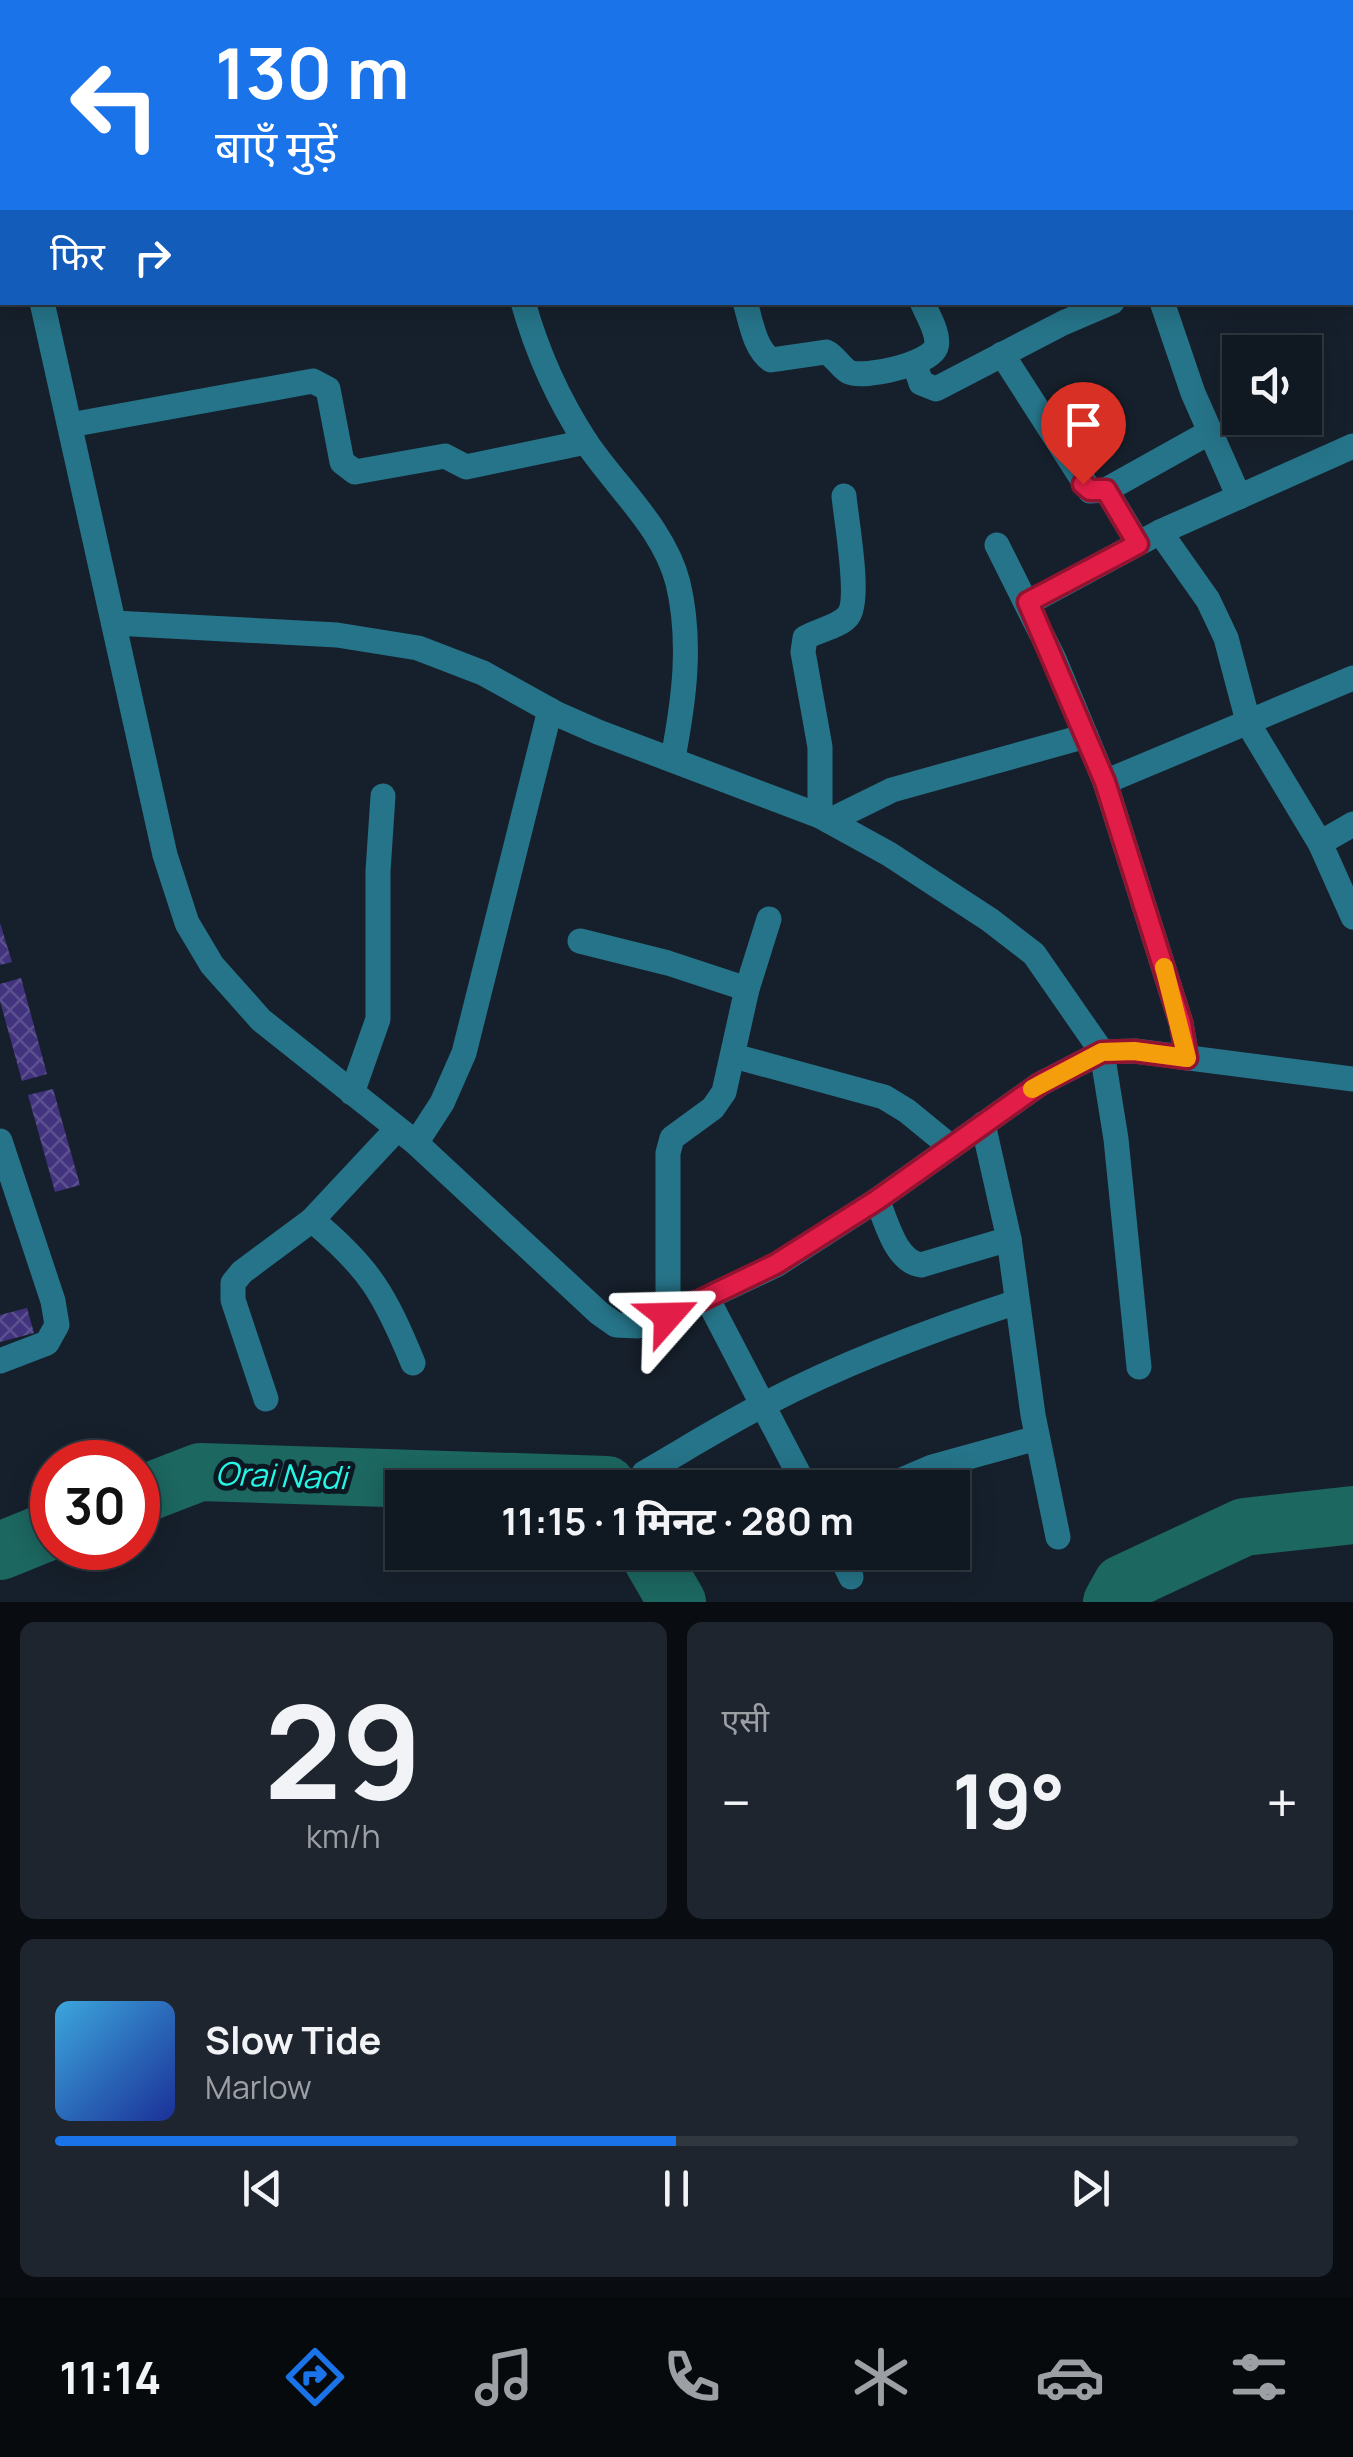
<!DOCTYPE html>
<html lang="hi">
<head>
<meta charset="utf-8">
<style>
	body { margin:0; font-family:Manrope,"Noto Sans Devanagari",sans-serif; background:#1e252e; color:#f1f3f6; height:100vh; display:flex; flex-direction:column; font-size:38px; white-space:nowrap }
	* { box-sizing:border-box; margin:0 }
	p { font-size:32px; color:#9ca0a5 }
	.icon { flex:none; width:55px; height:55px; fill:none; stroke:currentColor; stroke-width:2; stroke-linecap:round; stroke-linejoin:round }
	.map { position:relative; height:1602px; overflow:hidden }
	.sheet { display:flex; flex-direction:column; gap:20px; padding:20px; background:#090d12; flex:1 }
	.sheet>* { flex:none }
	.guide { position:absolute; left:0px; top:0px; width:1355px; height:305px; box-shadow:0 5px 25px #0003,0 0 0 2px #30373f; background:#1a73e8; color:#fff; overflow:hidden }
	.tools { position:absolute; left:1222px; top:335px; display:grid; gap:20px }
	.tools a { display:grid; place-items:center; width:100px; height:100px; border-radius:0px; background:#101821; box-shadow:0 5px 25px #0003,0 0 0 2px #30373f; font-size:50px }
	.speed { position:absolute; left:30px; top:1440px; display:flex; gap:20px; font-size:50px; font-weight:700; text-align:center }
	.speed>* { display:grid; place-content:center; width:130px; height:130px; border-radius:50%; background:#101821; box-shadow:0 5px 25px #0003,0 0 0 2px #30373f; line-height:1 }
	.speed .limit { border:15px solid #d22; background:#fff; color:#111 }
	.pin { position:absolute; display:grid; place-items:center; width:85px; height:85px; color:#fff; margin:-102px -42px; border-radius:50% 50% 50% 0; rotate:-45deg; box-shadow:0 0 10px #0007 }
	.pin .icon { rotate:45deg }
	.me { position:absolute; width:110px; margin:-55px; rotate:65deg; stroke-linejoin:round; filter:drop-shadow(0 0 8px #0008) }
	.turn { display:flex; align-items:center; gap:35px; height:210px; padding:0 50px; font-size:45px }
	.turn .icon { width:130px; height:130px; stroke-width:2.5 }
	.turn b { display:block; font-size:70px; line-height:85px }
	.then { display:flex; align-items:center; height:95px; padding:0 50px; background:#0003; gap:20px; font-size:38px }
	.big { font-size:75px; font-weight:700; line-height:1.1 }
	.sheet .widget { flex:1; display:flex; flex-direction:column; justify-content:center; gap:15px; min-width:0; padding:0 35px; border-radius:15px; background:#1e252e }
	.sheet .dial { align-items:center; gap:0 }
	.dial b { font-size:130px; line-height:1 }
	.song { display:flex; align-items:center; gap:30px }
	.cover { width:120px; height:120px; border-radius:15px; background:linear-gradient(135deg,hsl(200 70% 55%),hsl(230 70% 35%)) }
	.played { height:10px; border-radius:5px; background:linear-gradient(90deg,#1a73e8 50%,#30373f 50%) }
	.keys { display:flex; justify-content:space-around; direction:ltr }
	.heat { display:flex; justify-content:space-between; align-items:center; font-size:55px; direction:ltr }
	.sheet .tiles { flex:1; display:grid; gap:20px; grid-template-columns:1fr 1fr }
	.widget:last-child { grid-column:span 2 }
	.trip { position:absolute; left:385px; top:1470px; width:585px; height:100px; border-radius:0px; background:#101821; box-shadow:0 5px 25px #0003,0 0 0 2px #30373f; font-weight:700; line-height:100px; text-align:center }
	.dock { display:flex; height:160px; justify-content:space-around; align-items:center; background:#060a0d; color:#9ca0a5 }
	.dock .icon { width:70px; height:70px }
	.dock .active { color:#1a73e8 }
	.dock b { font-size:45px; color:#f1f3f6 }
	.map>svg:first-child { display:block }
</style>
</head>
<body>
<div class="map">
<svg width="1353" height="1602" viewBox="0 0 1353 1602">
	<defs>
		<pattern id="building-cross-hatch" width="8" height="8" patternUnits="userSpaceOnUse" patternTransform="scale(2.5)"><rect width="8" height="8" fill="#41337d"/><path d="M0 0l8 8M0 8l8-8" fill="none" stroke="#5c5090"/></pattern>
	</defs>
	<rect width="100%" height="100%" fill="#16202c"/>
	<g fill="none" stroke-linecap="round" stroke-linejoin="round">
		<!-- river -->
		<g stroke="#1c6760" stroke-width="58">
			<polyline points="138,1496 200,1472 607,1485 609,1488"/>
			<polyline points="0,1551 52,1530"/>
			<polyline points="648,1552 677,1602"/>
			<polyline points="1112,1602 1122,1584 1244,1527 1353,1515"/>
		</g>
	</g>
	<!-- building -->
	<g fill="url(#building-cross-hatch)">
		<polygon points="0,923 12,962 0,965"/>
		<polygon points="21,978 47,1074 22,1081 0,1001 0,984"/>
		<polygon points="53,1089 80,1185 55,1192 28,1095"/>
		<polygon points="27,1308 34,1333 0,1342 0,1315"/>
	</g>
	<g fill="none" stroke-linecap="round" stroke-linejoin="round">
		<!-- minor -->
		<g stroke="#267489" stroke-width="25">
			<polyline points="443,0 443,2"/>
			<polyline points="776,0 777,2"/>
			<polyline points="1066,0 1067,2"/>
			<polyline points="1282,0 1283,2"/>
			<polyline points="192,2 202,0"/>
			<polyline points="1330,2 1335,0"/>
			<polyline points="0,50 2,50"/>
			<polyline points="0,114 2,125"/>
			<polyline points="1352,162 1353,163"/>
			<polyline points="1352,194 1353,193"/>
			<polyline points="42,302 165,855 187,923 212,965 261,1020 416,1143 599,1313 616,1325 638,1326 668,1316 776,1265 877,1200 1040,1084 1102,1052 1135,1051 1353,1079"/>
			<path d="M523 302C537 352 558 399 586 442 617 488 664 528 678 583 692 642 684 700 673 758"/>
			<path d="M745 302C751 321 754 348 771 360L826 352C835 356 841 368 849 372 864 379 930 364 936 347 940 334 927 314 922 302"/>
			<polyline points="1162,302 1193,393 1239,497"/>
			<polyline points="1002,354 1090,491 1106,490 1210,432"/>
			<polyline points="915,365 921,383 936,389 1063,323 1112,302"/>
			<polyline points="70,425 313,381 328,389 342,462 355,472 445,456 466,467 586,442"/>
			<polyline points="1106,490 1138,543"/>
			<polyline points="1160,532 1208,600 1226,638 1249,725 1320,843 1353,917"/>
			<polyline points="997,545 1054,659 1105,782 1181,1023 1187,1058"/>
			<polyline points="1028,603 1160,532 1353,446"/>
			<polyline points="114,623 337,635 418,648 483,673 557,714 598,732 820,816 889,854 990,920 1034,954 1102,1052 1116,1139 1139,1367"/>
			<polyline points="1105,782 1353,678"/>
			<path d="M820 816V747L803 652 805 638C818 630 839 627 848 616 861 600 846 519 844 496"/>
			<polyline points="829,821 892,790 1086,736"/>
			<polyline points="1320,843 1353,824"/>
			<polyline points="580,941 668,963 747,989"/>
			<polyline points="734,1056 884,1097 907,1111 951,1147"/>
			<polyline points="352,1093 378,1019 378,871 383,796"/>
			<polyline points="983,1124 1009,1239 1033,1415 1058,1537"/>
			<polyline points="0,1141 53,1301 57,1325 47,1343 0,1361"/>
			<polyline points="416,1143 442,1103 464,1053 550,710"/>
			<path d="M877 1200C887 1222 895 1261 921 1265L1009 1239"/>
			<path d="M312 1220C370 1268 385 1295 413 1363"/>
			<polyline points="707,1298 806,1488"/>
			<polyline points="668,1316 668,1153 672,1138 713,1108 724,1092 747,989 769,919"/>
			<polyline points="266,1399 233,1300 233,1283 242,1272 312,1220 397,1129"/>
			<path d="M644 1473C684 1450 724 1425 765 1404 846 1362 931 1330 1017 1302"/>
			<polyline points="883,1488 932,1467 1037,1438"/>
			<polyline points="839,1552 851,1577"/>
		</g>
	</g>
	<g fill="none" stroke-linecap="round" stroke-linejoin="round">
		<defs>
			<polyline id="route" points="668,1316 776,1264 877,1200 1040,1084 1102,1052 1134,1051 1187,1058 1181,1023 1105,782 1028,602 1138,544 1106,490 1090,490 1083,484"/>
		</defs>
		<!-- route casing -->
		<use href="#route" stroke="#92132f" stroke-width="25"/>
		<!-- route -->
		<use href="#route" stroke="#e11d48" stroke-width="18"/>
		<!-- slow -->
		<polyline stroke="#f59e0b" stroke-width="18" points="1032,1089 1102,1052 1134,1051 1187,1058 1164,967"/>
	</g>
	<g text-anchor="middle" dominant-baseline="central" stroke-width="10" stroke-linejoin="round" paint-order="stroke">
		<!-- water labels -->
		<g font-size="32" font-style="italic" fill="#25f7e7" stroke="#0d1722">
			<text transform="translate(281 1475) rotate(2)">Orai Nadi</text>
		</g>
	</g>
</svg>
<div class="tools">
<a><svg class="icon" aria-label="sound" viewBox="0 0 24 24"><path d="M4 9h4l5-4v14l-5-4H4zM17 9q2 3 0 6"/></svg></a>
</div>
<div class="speed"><div class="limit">30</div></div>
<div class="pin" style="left:1083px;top:484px;background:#d93025"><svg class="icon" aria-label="arrive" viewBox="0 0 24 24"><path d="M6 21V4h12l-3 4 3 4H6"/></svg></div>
<svg class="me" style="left:668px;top:1316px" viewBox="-20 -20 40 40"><path d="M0-17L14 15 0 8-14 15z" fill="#e11d48" stroke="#fff" stroke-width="4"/></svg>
<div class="trip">11:15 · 1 मिनट · 280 m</div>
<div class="guide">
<div class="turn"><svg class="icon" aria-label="left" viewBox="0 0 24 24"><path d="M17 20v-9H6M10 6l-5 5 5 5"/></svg><div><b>130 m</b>बाएँ मुड़ें</div></div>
<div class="then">फिर<svg class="icon" aria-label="right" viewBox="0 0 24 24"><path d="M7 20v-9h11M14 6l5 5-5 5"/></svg></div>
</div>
</div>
<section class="sheet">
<div class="tiles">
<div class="widget dial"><b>29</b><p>km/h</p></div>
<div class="widget"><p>एसी</p>
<div class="heat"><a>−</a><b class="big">19°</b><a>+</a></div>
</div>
<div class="widget">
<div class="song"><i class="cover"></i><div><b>Slow Tide</b><p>Marlow</p></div></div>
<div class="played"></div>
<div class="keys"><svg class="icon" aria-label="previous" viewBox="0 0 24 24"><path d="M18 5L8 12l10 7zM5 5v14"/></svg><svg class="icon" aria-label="pause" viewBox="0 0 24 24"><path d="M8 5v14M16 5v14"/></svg><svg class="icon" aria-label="next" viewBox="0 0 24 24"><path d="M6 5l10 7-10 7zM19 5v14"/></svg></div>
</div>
</div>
</section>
<nav class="dock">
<b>11:14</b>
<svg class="icon active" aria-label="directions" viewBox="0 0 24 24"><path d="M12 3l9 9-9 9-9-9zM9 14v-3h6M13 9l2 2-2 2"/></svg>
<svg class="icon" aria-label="music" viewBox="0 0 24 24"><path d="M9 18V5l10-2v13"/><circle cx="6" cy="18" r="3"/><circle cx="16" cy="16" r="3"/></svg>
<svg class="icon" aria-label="phone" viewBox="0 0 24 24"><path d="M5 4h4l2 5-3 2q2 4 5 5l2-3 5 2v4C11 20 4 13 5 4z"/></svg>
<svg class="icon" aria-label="climate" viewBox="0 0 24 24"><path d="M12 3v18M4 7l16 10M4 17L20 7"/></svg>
<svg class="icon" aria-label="car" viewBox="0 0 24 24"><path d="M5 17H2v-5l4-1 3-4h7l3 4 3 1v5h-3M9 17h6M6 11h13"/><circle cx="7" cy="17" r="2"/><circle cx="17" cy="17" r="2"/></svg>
<svg class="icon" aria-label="filters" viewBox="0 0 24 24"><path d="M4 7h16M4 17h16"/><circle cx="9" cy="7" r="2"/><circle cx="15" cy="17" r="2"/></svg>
</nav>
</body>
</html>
